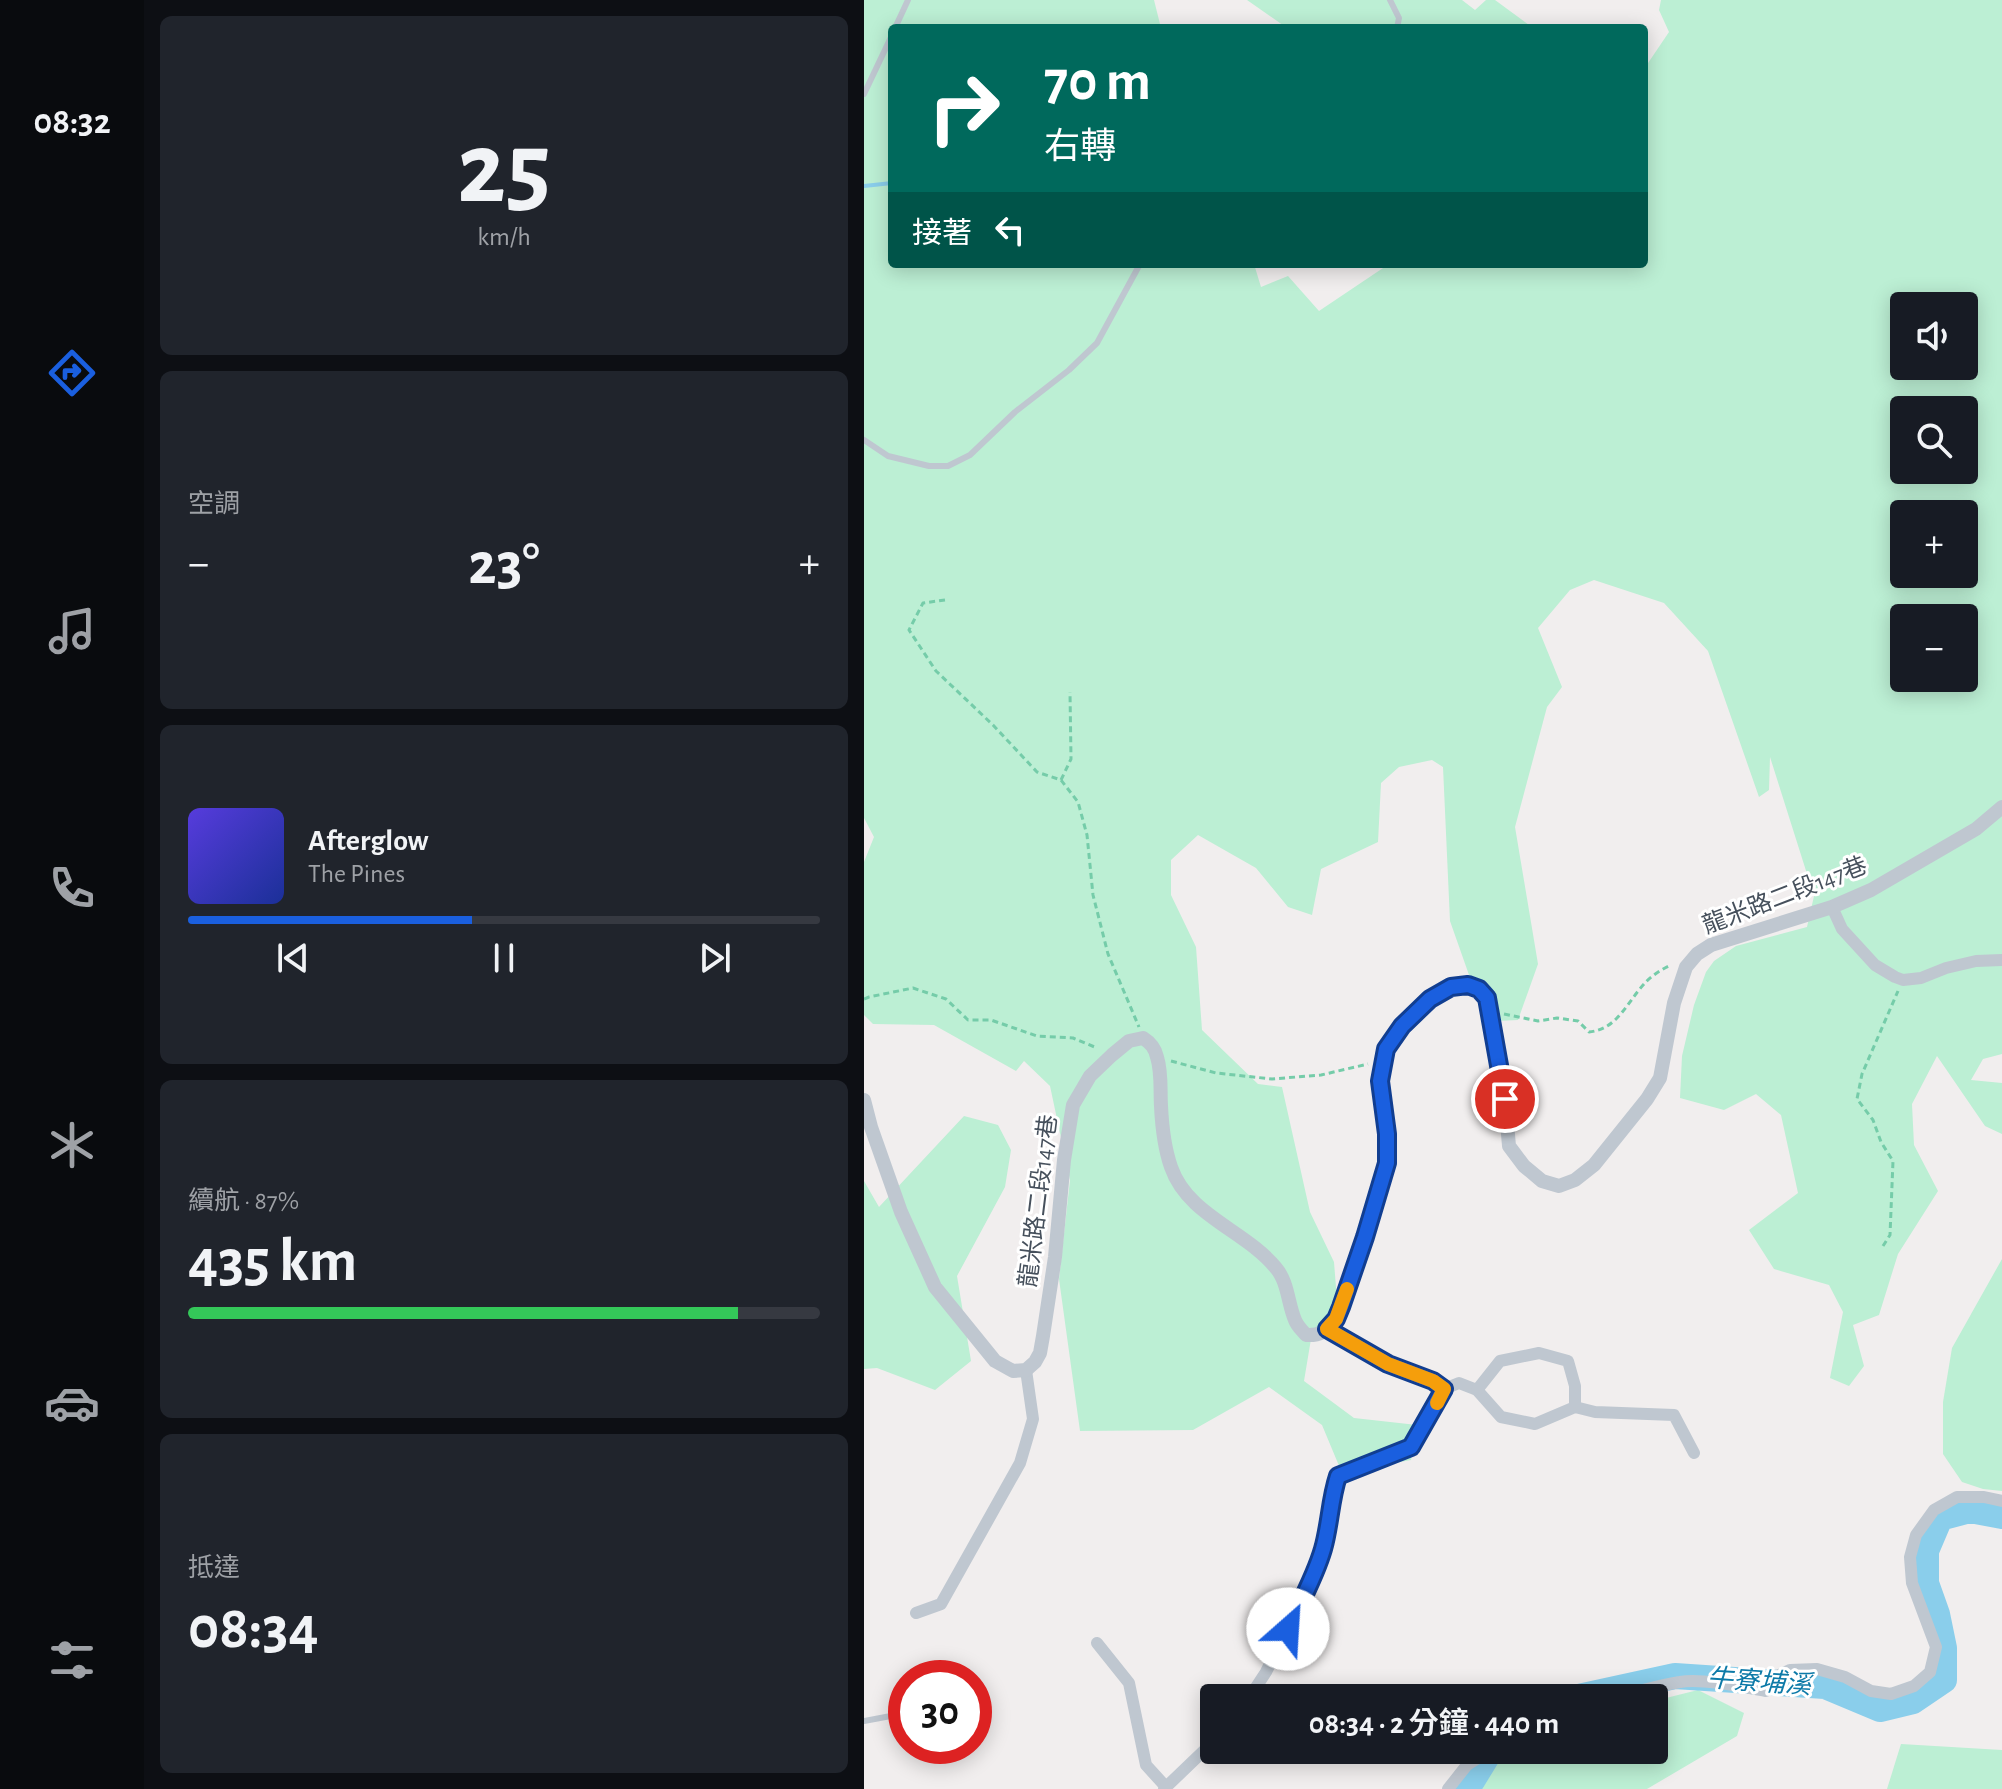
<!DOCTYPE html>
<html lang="zh-TW">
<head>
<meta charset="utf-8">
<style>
	body { margin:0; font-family:"Alegreya Sans","Noto Sans TC",sans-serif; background:#20242c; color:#f1f3f6; height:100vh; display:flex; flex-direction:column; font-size:30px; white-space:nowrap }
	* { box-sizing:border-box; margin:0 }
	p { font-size:26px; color:#9ea1a6 }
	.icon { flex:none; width:44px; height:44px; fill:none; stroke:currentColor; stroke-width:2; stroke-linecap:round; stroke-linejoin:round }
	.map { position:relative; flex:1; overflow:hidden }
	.panel { display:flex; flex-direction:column; gap:16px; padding:16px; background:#0d0f14; width:720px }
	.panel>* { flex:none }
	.banner { position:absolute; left:24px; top:24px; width:760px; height:244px; border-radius:8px; box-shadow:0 4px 20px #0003; background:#00695c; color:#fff; overflow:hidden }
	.buttons { position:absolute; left:1026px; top:292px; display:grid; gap:16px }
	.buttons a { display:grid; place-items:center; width:88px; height:88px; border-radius:8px; background:#171b24; box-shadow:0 4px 20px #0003; font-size:40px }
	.speed { position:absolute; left:24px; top:1660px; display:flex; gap:16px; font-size:40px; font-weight:700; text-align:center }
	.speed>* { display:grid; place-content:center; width:104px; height:104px; border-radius:50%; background:#171b24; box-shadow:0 4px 20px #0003; line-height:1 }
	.speed .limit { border:12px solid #d22; background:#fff; color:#111 }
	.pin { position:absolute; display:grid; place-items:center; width:68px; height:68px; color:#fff; margin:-34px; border:4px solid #fff; border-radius:50%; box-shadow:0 2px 8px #0007 }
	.me { position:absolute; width:88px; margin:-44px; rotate:26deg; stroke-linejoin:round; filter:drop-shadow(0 0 6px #0008) }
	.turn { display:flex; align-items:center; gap:28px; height:168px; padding:0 24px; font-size:36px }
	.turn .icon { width:104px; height:104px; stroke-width:2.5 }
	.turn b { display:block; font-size:56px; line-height:68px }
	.then { display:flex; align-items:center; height:76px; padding:0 24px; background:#0003; gap:16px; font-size:30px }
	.big { font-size:60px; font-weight:600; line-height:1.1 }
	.panel .card { flex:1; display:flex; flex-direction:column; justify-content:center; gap:12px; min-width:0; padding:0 28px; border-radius:12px; background:#20242c }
	.panel .dial { align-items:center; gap:0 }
	.dial b { font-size:104px; line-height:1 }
	.song { display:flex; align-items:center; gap:24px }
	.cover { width:96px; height:96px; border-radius:12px; background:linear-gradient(135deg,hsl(250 70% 55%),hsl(230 70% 35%)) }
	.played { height:8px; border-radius:4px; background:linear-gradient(90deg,#1a5fdf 45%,#363941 45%) }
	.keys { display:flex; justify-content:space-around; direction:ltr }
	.heat { display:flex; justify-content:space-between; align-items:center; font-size:44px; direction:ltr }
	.charge { height:12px; border-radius:6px; background:linear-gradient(90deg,#34c759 87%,#363941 0) }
	.trip { position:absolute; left:336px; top:1684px; width:468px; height:80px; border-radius:8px; background:#171b24; box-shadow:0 4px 20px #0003; font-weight:600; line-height:80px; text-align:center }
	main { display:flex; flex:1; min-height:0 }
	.menu { display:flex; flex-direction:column; width:144px; justify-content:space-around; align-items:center; background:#090b0e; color:#9ea1a6 }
	.menu .icon { width:56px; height:56px }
	.menu .current { color:#1a5fdf }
	.menu b { font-size:36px; color:#f1f3f6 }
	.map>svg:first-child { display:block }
</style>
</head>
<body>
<main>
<nav class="menu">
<b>08:32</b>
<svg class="icon current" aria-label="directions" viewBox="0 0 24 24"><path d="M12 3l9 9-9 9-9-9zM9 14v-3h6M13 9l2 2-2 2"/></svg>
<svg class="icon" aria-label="music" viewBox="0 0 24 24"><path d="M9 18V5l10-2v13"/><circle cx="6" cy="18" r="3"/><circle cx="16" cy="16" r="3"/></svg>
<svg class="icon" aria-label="phone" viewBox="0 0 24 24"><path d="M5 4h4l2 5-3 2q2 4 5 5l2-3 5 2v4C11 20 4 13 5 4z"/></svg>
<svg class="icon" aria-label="climate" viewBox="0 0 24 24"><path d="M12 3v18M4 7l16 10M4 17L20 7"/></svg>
<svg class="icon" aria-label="car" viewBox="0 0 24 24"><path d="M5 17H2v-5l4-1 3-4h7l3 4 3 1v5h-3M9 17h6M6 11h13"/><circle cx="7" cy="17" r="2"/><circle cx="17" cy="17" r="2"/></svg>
<svg class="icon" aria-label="filters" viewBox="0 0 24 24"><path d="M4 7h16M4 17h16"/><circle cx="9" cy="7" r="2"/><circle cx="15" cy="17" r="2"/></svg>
</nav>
<section class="panel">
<div class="card dial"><b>25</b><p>km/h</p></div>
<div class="card"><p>空調</p>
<div class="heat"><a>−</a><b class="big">23°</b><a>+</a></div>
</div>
<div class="card">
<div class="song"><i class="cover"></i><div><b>Afterglow</b><p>The Pines</p></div></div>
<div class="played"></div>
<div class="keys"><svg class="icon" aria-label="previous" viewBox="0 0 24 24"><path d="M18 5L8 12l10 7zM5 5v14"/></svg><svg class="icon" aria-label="pause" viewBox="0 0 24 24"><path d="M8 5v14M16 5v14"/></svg><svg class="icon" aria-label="next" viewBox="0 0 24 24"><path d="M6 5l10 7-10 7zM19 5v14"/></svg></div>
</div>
<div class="card"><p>續航 · 87%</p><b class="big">435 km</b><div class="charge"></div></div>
<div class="card"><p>抵達</p><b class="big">08:34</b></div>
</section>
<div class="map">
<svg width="1138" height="1789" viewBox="0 0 1138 1789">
	<rect width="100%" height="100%" fill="#f1eeee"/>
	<!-- green -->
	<g fill="#bcefd4" fill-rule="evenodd">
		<path d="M0 0H290L297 28H28V264H390L397 287 424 276 455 311 525 264H780V69L805 32 795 10 797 0H1138V1054L1119 1059 1107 1080 1138 1083V1134L1121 1126 1073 1056 1048 1104 1050 1145 1074 1191 1034 1254 1015 1315 989 1325 1000 1366 985 1386 966 1378 979 1312 965 1285 910 1269 885 1230 934 1193 917 1115 892 1094 860 1110 816 1098 818 1056 830 1005 842 972 850 961 872 946 943 927 950 896 906 757 905 790 895 797 844 651 800 603 730 580 706 590 674 628 698 687 683 707 651 827 674 964 654 1020 633 1021 611 992 586 921 579 767 568 760 535 767 517 783 514 842 457 869 448 915 424 907 392 868 334 835 307 860V895L332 947 338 1030 394 1084 418 1087 446 1212 470 1262 474 1313 447 1339 440 1381 490 1418 553 1425 547 1460 478 1473 458 1425 405 1387 329 1430 216 1431 195 1279 206 1180 186 1086 160 1061 152 1071 70 1025 9 1024 0 1015V862L10 837 0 818ZM1040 306H1100V366H1040ZM1040 410H1100V470H1040ZM1040 514H1100V574H1040ZM1040 618H1100V678H1040Z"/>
		<polygon points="383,0 598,0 611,10 622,0 631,0 669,28 423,28"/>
		<polygon points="100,1116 134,1125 147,1150 141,1187 93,1276 107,1361 71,1390 13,1368 0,1369 0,1181 15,1207"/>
		<polygon points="1138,1259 1138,1491 1119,1489 1098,1482 1079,1454 1079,1402 1088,1348"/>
		<polygon points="834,1690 880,1713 873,1736 783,1789 586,1789 591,1780 637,1750 790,1750 790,1701"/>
		<polygon points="1037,1744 1138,1750 1138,1789 1023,1789"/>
	</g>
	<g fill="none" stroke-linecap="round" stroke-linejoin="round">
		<!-- stream -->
		<polyline stroke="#8aceeb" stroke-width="4" points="0,186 28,183"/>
		<!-- river -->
		<g stroke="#8aceeb" stroke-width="26">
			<polyline points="710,1698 811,1676 961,1686 1016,1709 1049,1701 1080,1680 1080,1648 1073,1614 1062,1583 1062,1551 1076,1518 1106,1510 1138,1516"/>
			<polyline points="603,1789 627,1750"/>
		</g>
		<!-- path -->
		<g stroke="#75cca9" stroke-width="3" stroke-dasharray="6 4" stroke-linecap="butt">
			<polyline points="81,600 59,603 45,630 72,671 129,725 173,772 197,780 214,802 223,835 229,895 244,954 275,1027"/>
			<polyline points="197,780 207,759 206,692"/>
			<polyline points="0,999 5,997 49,988 82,999 104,1020 127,1020 173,1036 209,1038 233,1048"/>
			<path d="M640 1014 674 1021 693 1018 714 1021 725 1032C754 1029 763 1002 781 983 787 976 798 969 807 965"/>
			<polyline points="307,1061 352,1073 408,1079 457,1075 504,1064"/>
			<polyline points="1019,1246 1026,1235 1029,1161 1017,1142 1009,1120 993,1099 998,1074 1034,991"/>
		</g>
		<!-- service -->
		<g stroke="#bfc7d0" stroke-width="6">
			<polyline points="526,0 535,18 533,28"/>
			<polyline points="31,28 44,0"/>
			<polyline points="0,94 28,35"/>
			<polyline points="0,440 24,456 65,466 84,466 106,455 151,412 205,370 233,343 276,264"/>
			<polyline points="0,1721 32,1715"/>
		</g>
		<!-- minor -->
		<g stroke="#bfc7d0" stroke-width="12">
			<polyline points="968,907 978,929 1011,965 1031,977 1039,980 1057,978 1082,968 1112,961 1138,960"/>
			<polyline points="580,1389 595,1383 613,1390 637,1417 671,1424 711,1407 731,1412 810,1415 830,1453"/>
			<polyline points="613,1390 636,1361 675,1353 704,1361 711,1386 711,1407"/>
			<polyline points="52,1613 77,1604 156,1463 169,1419 162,1370"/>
			<polyline points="233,1643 265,1683 282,1765 302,1787"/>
			<polyline points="385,1698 402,1672 445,1585 459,1548 468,1494 474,1476 547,1447 580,1389 569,1381 524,1364 463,1329"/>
			<path d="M742 1698C767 1694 791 1686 816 1682 837 1678 880 1687 902 1691L911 1677 926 1670 953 1669 981 1677 1007 1691 1027 1694 1050 1686 1066 1672 1072 1647 1048 1583 1046 1557 1052 1535 1070 1510 1093 1497H1120L1138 1501"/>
			<polyline points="300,1789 350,1741"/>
			<polyline points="584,1789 603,1765 627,1750"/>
		</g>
		<!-- tertiary -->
		<path stroke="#bfc7d0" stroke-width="14" d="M0 1100 7 1127 37 1212 71 1287 131 1361 149 1371 162 1370 171 1362 176 1353 179 1336 191 1257 200 1160 209 1105 226 1076 248 1055 265 1041 279 1038C287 1043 291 1048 293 1057 298 1073 296 1090 297 1106 298 1127 300 1147 307 1167 324 1216 381 1230 412 1268 424 1282 424 1304 431 1320 433 1326 438 1330 442 1335 458 1336 462 1330 472 1319 487 1281 500 1242 511 1203 515 1189 521 1175 523 1161 527 1124 509 1089 522 1052 530 1027 587 969 615 989 619 991 620 995 623 998L641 1099 645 1146 660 1166 678 1181 695 1186 711 1180 730 1165 783 1099 796 1078 810 1003 822 967 833 954 847 945 968 907 1007 890 1112 829 1138 807"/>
	</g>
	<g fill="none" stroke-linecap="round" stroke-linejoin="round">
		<defs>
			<path id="route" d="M424 1629C436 1603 451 1577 459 1549 466 1525 466 1500 474 1476L547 1447 580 1389 569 1381 524 1364 463 1329 472 1319 477 1307 501 1237 523 1163V1134L516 1081 522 1049 538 1026 566 999 587 987 604 985 615 989 623 998 641 1099"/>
		</defs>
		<!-- route casing -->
		<use href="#route" stroke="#113e91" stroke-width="20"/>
		<!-- route -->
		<use href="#route" stroke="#1a5fdf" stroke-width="14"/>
		<!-- slow -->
		<polyline stroke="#f59e0b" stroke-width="14" points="483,1289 472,1319 463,1329 524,1364 569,1381 580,1389 573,1403"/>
	</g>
	<g text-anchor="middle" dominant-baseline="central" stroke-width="6" stroke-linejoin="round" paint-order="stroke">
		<!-- street labels -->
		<g font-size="24" fill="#46505c" stroke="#fff">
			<text transform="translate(921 896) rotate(-21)">龍米路二段147巷</text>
			<text transform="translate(175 1201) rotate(-83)">龍米路二段147巷</text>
		</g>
		<!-- water labels -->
		<g font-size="26" font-style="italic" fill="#0d7aa8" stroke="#fff">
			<text transform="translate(895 1682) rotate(4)">牛寮埔溪</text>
		</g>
	</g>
</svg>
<div class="buttons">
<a><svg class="icon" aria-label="sound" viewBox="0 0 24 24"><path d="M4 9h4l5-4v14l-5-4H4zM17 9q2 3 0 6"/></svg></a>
<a><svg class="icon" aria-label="search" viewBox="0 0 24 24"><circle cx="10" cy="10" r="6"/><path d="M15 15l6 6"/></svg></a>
<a>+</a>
<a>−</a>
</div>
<div class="speed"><div class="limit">30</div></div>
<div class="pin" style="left:641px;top:1099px;background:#d93025"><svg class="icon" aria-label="arrive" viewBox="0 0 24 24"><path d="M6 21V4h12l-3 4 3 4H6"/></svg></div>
<svg class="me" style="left:424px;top:1629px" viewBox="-20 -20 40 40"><circle r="19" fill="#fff"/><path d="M0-13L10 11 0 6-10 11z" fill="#1a5fdf"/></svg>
<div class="trip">08:34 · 2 分鐘 · 440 m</div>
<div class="banner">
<div class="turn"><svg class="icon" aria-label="right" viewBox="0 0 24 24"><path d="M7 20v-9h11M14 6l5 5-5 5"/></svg><div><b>70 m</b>右轉</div></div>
<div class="then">接著<svg class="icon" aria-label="left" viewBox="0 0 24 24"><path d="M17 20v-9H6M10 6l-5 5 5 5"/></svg></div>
</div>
</div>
</main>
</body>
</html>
